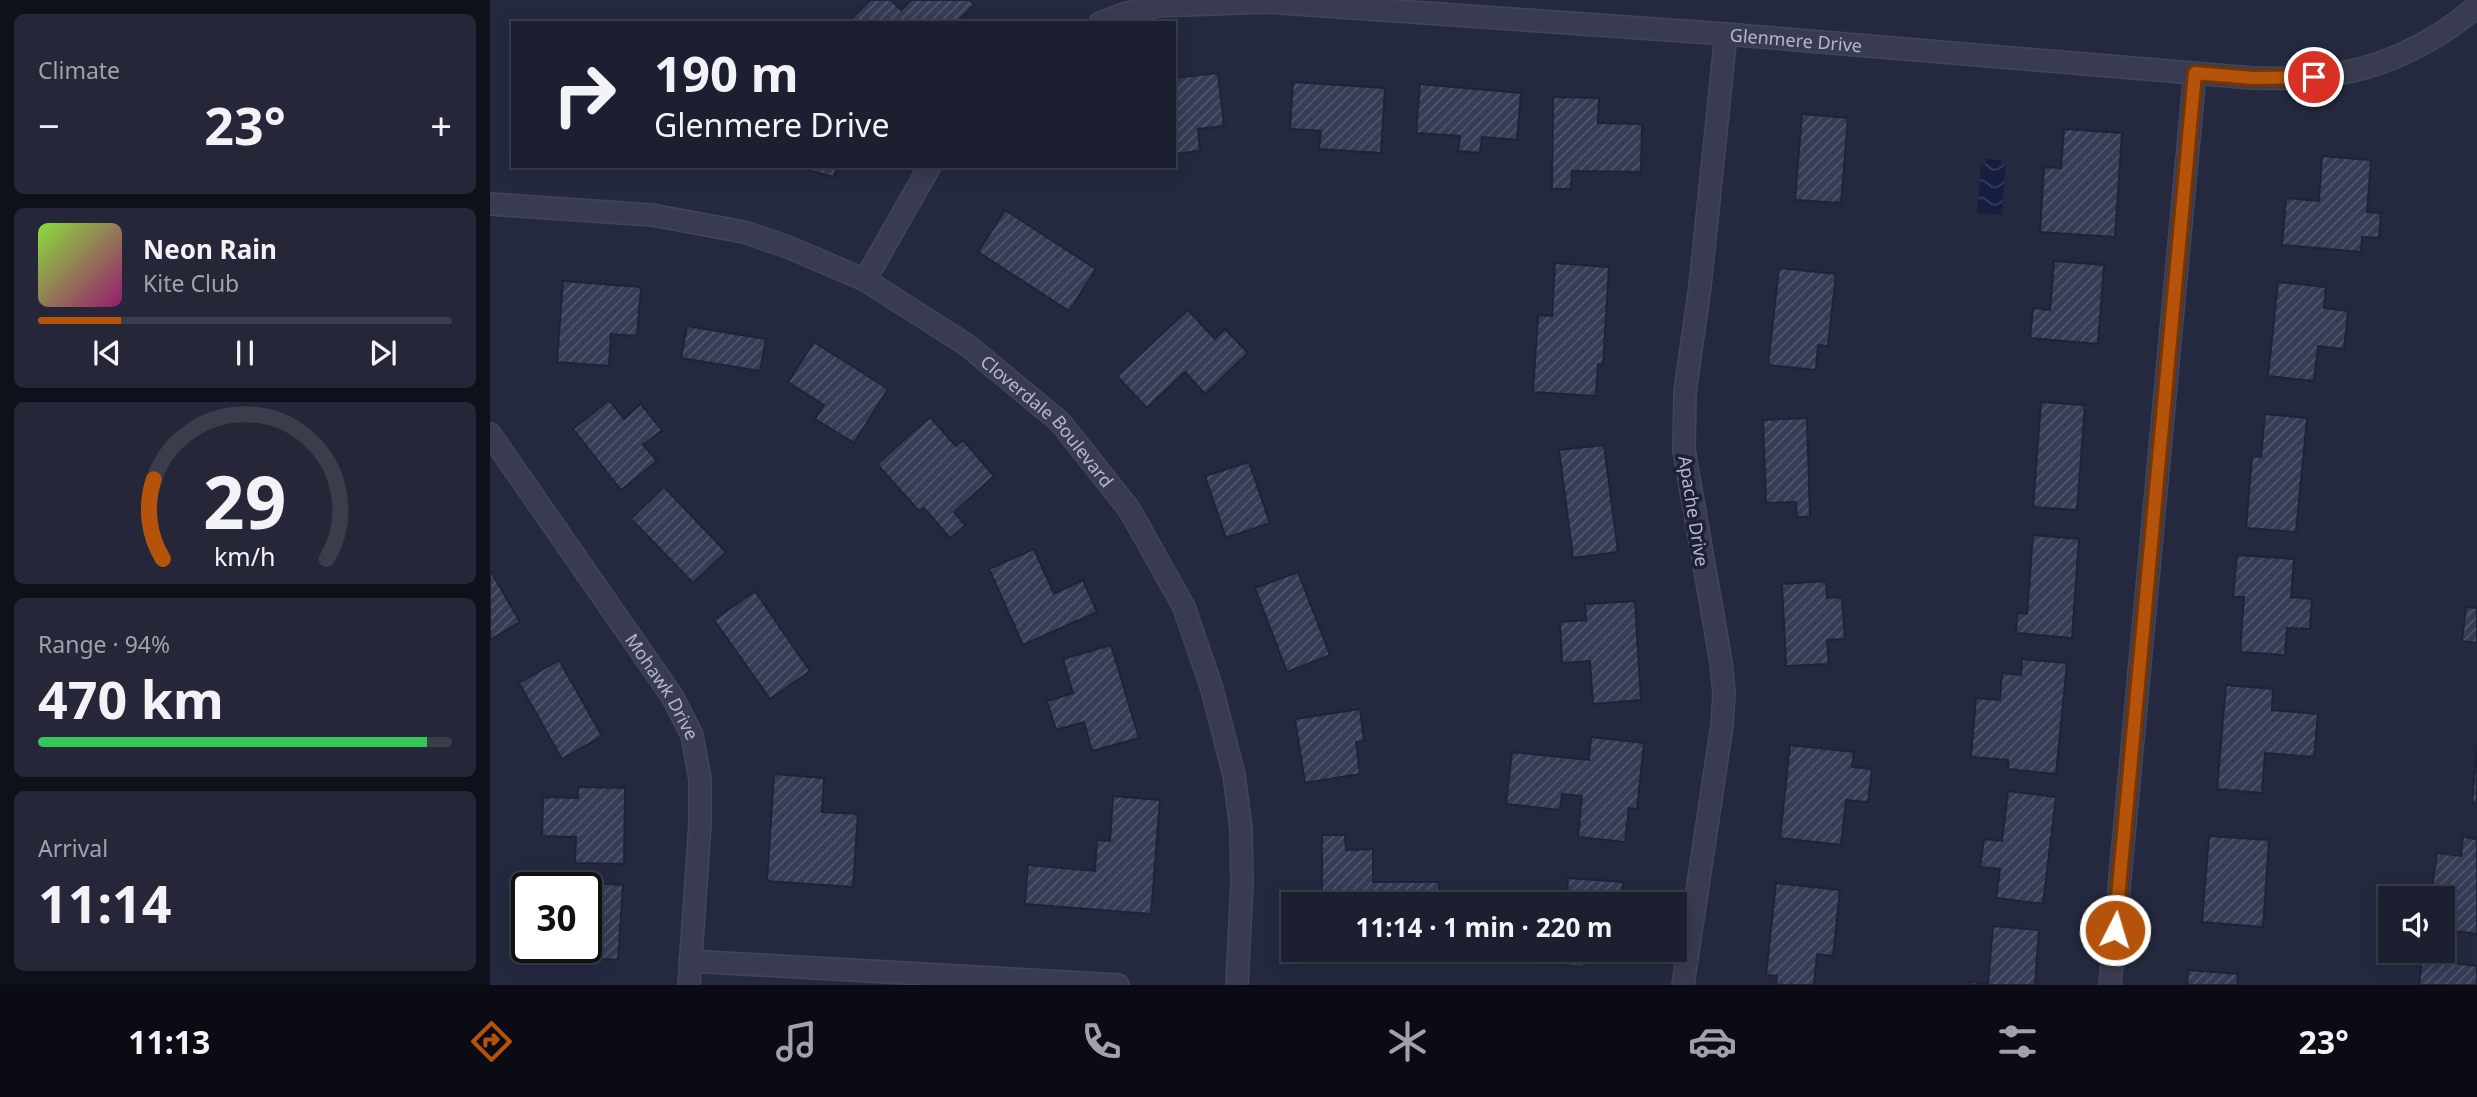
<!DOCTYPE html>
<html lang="en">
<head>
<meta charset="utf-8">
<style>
	body { margin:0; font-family:"Noto Sans",sans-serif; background:#252738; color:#f1f3f6; height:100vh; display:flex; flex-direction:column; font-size:26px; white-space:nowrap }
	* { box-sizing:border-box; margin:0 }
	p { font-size:23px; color:#a0a2ab }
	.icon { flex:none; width:38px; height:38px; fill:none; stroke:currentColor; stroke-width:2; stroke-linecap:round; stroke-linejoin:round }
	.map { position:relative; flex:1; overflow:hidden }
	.panel { display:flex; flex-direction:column; gap:14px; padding:14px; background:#0f111a; width:490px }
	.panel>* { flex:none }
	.top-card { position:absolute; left:21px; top:21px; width:665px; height:147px; border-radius:0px; box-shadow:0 4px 18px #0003,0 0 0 2px #3a3d4c; background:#1c1f30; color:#f1f3f6; overflow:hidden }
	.tools { position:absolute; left:1888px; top:886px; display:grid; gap:14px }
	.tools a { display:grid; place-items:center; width:77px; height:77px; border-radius:0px; background:#1c1f30; box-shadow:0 4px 18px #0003,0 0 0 2px #3a3d4c; font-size:35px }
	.speed { position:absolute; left:21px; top:872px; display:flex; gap:14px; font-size:35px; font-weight:700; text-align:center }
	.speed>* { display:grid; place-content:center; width:91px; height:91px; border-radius:50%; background:#1c1f30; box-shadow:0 4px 18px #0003,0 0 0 2px #3a3d4c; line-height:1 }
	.speed .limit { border:4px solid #111; border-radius:10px; background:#fff; color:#111 }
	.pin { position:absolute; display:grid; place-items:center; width:60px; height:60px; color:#fff; margin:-30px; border:4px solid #fff; border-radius:50%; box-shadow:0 2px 7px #0007 }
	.me { position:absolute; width:77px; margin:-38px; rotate:5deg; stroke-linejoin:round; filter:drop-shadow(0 0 5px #0008) }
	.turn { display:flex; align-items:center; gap:24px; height:147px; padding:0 28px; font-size:32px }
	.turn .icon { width:91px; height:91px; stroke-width:2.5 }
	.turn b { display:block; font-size:49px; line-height:60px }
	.big { font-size:52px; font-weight:700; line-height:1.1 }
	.panel .tile { flex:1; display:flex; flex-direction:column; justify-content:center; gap:10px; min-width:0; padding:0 24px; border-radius:10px; background:#252738 }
	.panel .dial { align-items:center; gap:0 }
	.dial svg { height:182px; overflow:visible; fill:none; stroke:#3a3d4c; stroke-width:7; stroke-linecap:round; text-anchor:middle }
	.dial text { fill:#f1f3f6; stroke:none }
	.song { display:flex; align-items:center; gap:21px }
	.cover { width:84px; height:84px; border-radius:10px; background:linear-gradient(135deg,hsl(90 70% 55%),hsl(320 70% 35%)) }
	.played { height:7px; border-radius:4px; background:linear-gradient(90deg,#b45309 20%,#3a3d4c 20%) }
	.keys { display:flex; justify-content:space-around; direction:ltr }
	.heat { display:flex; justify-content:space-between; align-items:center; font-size:38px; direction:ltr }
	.charge { height:10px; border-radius:5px; background:linear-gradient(90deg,#34c759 94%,#3a3d4c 0) }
	.trip { position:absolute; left:791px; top:892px; width:406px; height:70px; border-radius:0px; background:#1c1f30; box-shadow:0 4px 18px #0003,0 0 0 2px #3a3d4c; font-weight:700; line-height:70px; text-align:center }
	.menu { display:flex; height:112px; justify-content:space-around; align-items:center; background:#0b0c13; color:#a0a2ab }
	.menu .icon { width:49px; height:49px }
	.menu .selected { color:#b45309 }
	.menu b { font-size:32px; color:#f1f3f6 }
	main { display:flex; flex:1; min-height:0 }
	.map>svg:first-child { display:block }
</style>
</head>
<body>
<main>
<section class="panel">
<div class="tile"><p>Climate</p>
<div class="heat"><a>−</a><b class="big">23°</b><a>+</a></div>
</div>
<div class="tile">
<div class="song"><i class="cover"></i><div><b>Neon Rain</b><p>Kite Club</p></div></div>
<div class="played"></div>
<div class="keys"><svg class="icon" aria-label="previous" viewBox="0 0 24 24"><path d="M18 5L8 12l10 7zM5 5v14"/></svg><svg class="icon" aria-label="pause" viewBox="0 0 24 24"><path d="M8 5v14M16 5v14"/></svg><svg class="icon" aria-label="next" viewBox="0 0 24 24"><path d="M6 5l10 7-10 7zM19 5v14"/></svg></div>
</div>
<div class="tile dial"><svg viewBox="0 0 100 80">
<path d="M14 69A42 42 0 1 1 86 69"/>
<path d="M14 69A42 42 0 0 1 10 34" stroke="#b45309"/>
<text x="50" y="56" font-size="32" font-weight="700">29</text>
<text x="50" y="72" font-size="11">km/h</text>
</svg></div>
<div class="tile"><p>Range · 94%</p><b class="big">470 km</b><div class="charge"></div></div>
<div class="tile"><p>Arrival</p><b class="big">11:14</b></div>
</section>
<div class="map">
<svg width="1987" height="985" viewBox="0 0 1987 985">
	<defs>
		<pattern id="water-waves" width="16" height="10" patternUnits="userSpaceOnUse" patternTransform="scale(1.75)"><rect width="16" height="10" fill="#171d3e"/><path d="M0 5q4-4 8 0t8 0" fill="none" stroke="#363c59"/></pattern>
		<pattern id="building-hatch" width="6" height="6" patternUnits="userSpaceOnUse" patternTransform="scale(1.75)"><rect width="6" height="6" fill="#363c56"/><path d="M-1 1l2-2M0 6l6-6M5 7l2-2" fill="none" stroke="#51566d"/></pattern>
	</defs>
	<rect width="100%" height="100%" fill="#252940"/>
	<!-- water -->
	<polygon fill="url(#water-waves)" points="1496,159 1511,160 1511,164 1516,165 1512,215 1487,213 1491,164 1496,164"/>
	<!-- building -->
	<g fill="url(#building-hatch)" stroke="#202337" stroke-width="2">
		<polygon points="380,0 401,0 411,10 421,0 480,0 484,5 466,23 357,23"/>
		<polygon points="728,73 734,126 708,129 710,151 684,154 684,78"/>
		<polygon points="803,82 895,88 891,153 829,149 831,131 800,129"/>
		<polygon points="930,84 1031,93 1027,140 992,137 990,153 968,151 970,136 926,133"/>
		<polygon points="1063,97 1109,98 1108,123 1152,124 1151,172 1082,171 1081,189 1062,189"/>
		<polygon points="1312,114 1358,118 1351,203 1305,200"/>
		<polygon points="1574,129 1632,133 1625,237 1550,232 1554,167 1571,168"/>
		<polygon points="1832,156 1881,160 1877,212 1891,213 1889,238 1872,237 1871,252 1792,245 1796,198 1829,201"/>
		<polygon points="302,166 347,166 344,177"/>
		<polygon points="515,210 606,269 579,311 488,252"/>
		<polygon points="1564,261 1614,265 1608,344 1540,338 1543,308 1560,310"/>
		<polygon points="1065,263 1119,267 1113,365 1108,364 1106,396 1043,392 1048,315 1062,316"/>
		<polygon points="1289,268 1346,274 1338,346 1328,345 1326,370 1278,365"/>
		<polygon points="73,281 151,287 147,336 121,334 119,366 67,362"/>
		<polygon points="1788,282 1836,287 1834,308 1858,311 1854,349 1828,346 1824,381 1778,376"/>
		<polygon points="698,310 725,339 735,329 758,353 715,394 695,372 657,408 627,376"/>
		<polygon points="197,326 276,339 270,371 191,358"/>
		<polygon points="324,342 398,389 364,443 325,419 334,405 298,382"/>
		<polygon points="119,400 134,419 151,404 172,430 153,445 167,461 131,490 83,429"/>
		<polygon points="1551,402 1595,405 1587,510 1543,507"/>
		<polygon points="1775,414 1817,418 1806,532 1756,528 1762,456 1771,457"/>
		<polygon points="440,417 466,446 473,440 504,476 464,512 475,525 460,538 434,508 429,511 387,464"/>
		<polygon points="1317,418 1320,517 1307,517 1306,502 1276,503 1273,420"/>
		<polygon points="1114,445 1128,552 1083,558 1069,450"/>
		<polygon points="759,462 780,523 736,538 715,476"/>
		<polygon points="174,487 236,552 203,583 141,519"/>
		<polygon points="1543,535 1589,539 1582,638 1526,633 1527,613 1537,614"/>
		<polygon points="544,549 564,594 593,580 607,612 533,645 499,569"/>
		<polygon points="1747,555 1804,559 1801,597 1822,599 1820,629 1797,628 1795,655 1750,652 1754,597 1743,597"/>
		<polygon points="0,570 30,622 0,640"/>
		<polygon points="808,572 840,655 797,672 765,588"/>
		<polygon points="1336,581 1337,598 1352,597 1355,639 1337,640 1339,664 1296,666 1292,584"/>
		<polygon points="265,591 320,671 280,699 224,620"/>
		<polygon points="1145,601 1151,700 1103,704 1100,661 1072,663 1070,622 1096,620 1095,604"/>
		<polygon points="1976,607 1987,608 1987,643 1972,641"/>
		<polygon points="621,645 649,738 602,751 594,722 566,730 557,701 583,693 573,659"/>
		<polygon points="1532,659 1577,663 1566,774 1518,769 1518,760 1481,757 1486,698 1510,700 1512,673 1531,675"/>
		<polygon points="69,660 112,736 72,759 29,683"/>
		<polygon points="1736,685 1783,689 1782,710 1828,714 1824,757 1775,753 1772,793 1727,789"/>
		<polygon points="870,709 874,741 866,742 870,774 815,783 805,719"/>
		<polygon points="1101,737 1154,743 1147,809 1139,808 1135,842 1088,837 1092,796 1072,794 1070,810 1016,804 1022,752 1099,760"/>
		<polygon points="1987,743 1987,803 1982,803"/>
		<polygon points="1300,745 1364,752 1362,767 1382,769 1378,802 1356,800 1351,845 1290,838"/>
		<polygon points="284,774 334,778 332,812 368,814 363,887 277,881"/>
		<polygon points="88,787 135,788 134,864 85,863 86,837 52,836 53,797 88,798"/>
		<polygon points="1518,791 1566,797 1553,904 1506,898 1510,869 1490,867 1494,839 1512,841"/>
		<polygon points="623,796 670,800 661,914 535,904 538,865 605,871 607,840 620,841"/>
		<polygon points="832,835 855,835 856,850 883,849 883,882 949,882 949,905 832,905"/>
		<polygon points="1719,836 1779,840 1773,927 1712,922"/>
		<polygon points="1973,837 1987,839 1987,934 1958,930 1962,898 1941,895 1947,853 1971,856"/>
		<polygon points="1078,878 1133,882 1131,905 1076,905"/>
		<polygon points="88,882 133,885 128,960 82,957 83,947 96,947 96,887 87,887"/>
		<polygon points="1286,883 1350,890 1343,956 1327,954 1324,985 1286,985 1287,976 1276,975"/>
		<polygon points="1503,926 1549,930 1545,985 1479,985 1480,982 1498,984"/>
		<polygon points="1019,950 1128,950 1127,958 1095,955 1093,967 1018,960"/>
		<polygon points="1932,959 1987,966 1987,985 1929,985"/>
		<polygon points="1698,970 1748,974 1747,985 1697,985"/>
	</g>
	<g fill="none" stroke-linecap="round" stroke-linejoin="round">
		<defs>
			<g id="minor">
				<path id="s1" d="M610 23 634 14 667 6 778 2 1236 34 1763 78C1783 78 1802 79 1822 77 1882 73 1942 46 1987 6"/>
				<path id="s2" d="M0 204 162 215 254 232 298 247 375 280 477 345 570 422 639 509 694 607 722 689 744 775 751 829 752 883 747 985"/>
				<polyline points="375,280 440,166"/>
				<path id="s3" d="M0 434 182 696 202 735 210 779V823L199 985"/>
				<polyline points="200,961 628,985"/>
				<polyline points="1193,985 1232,725 1234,693 1231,662 1194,450 1195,392 1210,286 1236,34"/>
				<polyline points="1620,985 1705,73"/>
			</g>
		</defs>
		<!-- minor casing -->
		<use href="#minor" stroke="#424559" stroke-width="24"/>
		<!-- minor -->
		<use href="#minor" stroke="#393c50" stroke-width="21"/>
	</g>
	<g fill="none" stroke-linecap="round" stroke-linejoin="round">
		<defs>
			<polyline id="route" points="1625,930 1705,73 1763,78 1824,77"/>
		</defs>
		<!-- route casing -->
		<use href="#route" stroke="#753606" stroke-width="18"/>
		<!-- route -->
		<use href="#route" stroke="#b45309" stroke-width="12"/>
	</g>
	<g text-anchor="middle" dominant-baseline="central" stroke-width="7" stroke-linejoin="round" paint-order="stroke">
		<!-- street labels -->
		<g font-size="18" fill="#b5b8ca" stroke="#1e2135">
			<text stroke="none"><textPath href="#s1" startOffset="700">Glenmere Drive</textPath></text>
			<text stroke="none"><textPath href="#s2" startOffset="618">Cloverdale Boulevard</textPath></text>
			<text transform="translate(1204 511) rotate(81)">Apache Drive</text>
			<text stroke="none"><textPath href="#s3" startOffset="306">Mohawk Drive</textPath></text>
		</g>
	</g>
</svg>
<div class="tools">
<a><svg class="icon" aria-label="sound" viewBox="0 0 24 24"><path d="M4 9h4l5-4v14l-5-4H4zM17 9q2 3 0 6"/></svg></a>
</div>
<div class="speed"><div class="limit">30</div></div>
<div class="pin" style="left:1824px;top:77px;background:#d93025"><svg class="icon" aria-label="arrive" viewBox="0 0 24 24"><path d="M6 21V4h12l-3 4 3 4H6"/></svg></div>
<svg class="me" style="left:1625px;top:930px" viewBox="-20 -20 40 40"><circle r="17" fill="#b45309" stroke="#fff" stroke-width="3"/><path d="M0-11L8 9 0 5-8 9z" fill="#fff"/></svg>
<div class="trip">11:14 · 1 min · 220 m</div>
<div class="top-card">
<div class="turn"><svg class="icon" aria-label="right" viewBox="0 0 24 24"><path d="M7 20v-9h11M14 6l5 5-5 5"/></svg><div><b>190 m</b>Glenmere Drive</div></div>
</div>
</div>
</main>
<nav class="menu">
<b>11:13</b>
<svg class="icon selected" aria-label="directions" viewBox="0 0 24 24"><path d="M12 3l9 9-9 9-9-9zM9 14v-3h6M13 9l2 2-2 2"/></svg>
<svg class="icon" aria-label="music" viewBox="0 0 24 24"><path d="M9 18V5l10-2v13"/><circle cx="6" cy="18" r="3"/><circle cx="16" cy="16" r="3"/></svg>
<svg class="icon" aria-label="phone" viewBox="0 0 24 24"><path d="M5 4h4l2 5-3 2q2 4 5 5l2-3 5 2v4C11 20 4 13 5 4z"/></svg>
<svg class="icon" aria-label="climate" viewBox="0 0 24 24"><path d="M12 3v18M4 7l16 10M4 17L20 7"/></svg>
<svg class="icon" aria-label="car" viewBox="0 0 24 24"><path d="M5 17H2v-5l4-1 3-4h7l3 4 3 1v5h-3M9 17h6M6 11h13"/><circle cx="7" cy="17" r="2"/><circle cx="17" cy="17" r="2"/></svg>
<svg class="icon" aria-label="filters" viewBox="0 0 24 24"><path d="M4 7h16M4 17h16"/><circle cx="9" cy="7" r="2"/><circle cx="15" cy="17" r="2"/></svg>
<b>23°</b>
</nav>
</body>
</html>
